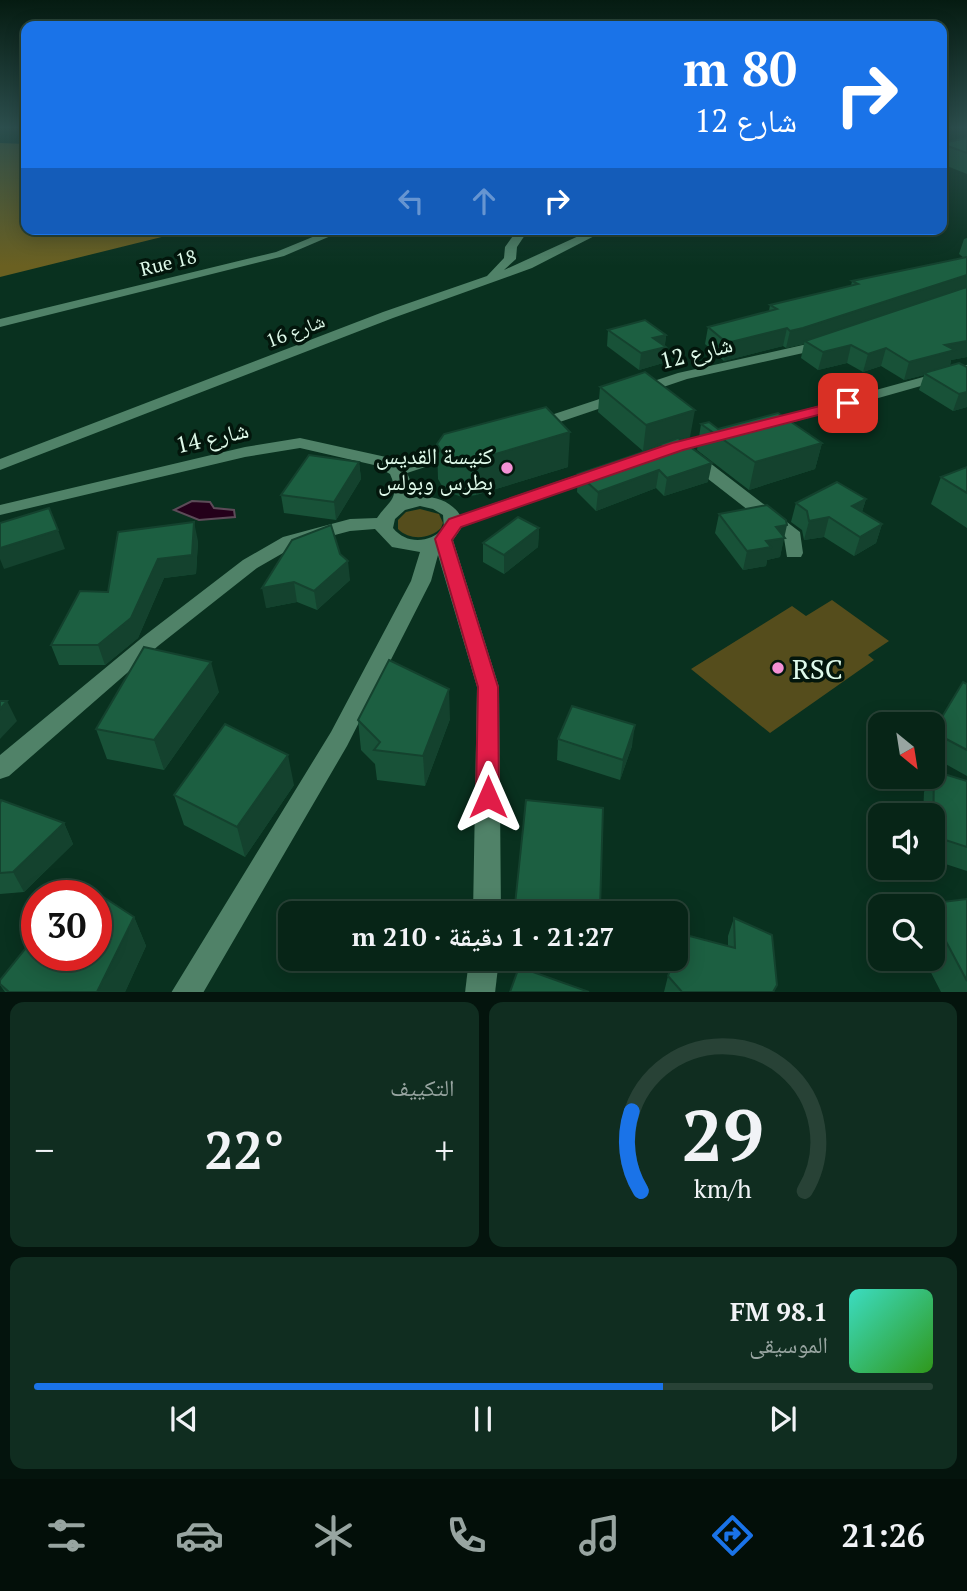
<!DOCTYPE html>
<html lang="ar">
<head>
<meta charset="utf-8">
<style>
	body { margin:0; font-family:"PT Serif","Noto Naskh Arabic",serif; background:#102d20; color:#f1f3f6; direction:rtl; height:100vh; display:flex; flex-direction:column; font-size:26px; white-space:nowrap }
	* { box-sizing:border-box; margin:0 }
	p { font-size:23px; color:#98a5a1 }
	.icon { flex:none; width:38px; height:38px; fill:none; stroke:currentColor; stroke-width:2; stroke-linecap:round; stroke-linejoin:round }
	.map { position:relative; height:992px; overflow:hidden; direction:ltr }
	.details { display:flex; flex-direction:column; gap:10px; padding:10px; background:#04140d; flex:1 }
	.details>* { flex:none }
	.guide { position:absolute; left:21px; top:21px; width:926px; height:214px; border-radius:14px; box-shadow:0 4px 18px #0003,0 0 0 2px #284236; direction:rtl; background:#1a73e8; color:#fff; overflow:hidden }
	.needle { width:46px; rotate:150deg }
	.controls { position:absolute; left:868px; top:712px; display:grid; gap:14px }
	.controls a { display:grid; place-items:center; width:77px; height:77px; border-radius:14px; background:#072517; box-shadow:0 4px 18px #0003,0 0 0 2px #284236; font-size:35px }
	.speed { position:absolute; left:21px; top:880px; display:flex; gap:14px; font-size:35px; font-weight:700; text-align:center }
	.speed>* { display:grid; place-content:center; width:91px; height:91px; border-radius:50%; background:#072517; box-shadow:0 4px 18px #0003,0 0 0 2px #284236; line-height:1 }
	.speed .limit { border:10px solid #d22; background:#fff; color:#111 }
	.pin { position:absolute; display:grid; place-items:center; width:60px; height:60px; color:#fff; margin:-30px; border-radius:14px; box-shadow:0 4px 10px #0006 }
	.me { position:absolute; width:77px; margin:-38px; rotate:0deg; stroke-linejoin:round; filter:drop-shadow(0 0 5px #0008) }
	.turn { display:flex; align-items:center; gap:24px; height:147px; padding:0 35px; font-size:32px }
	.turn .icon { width:91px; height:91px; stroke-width:2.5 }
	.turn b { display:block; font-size:49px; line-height:60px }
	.lanes { display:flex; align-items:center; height:66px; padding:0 35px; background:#0003; justify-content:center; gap:35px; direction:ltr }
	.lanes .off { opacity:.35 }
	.big { font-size:52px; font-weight:700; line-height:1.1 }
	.details .card { flex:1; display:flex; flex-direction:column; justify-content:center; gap:10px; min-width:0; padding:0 24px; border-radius:14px; background:#102d20 }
	.details .dial { align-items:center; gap:0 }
	.dial svg { height:182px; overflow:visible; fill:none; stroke:#284236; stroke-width:7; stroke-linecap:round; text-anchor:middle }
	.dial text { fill:#f1f3f6; stroke:none }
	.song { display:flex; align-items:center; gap:21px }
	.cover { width:84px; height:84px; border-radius:10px; background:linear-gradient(135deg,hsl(170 70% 55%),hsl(110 70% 35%)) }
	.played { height:7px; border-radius:4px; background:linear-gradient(90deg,#1a73e8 70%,#284236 70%) }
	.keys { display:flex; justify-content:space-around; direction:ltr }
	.heat { display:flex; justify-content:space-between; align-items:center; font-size:38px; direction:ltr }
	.details .tiles { flex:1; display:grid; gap:10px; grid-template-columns:1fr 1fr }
	.card:last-child { grid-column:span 2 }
	.trip { position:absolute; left:278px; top:901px; width:410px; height:70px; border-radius:14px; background:#072517; box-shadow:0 4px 18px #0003,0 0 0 2px #284236; font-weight:700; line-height:70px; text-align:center; direction:rtl }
	.menu { display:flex; height:112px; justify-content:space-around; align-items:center; background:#030f09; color:#98a5a1 }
	.menu .icon { width:49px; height:49px }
	.menu .active { color:#1a73e8 }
	.menu b { font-size:32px; color:#f1f3f6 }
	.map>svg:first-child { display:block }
</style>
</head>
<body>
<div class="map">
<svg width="967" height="993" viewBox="0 0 967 993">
	<rect width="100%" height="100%" fill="#09311f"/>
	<!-- green -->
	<g fill="#554d1c">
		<path d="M420 509 439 514 443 523 441 528C430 539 410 541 398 529V520L406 512Z"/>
		<polygon points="832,600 889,641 868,655 874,660 770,733 691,669 792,606 806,616"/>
	</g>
	<!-- forest -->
	<polygon fill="#6a6021" points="0,143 26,144 26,229 194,229 0,277"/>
	<!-- water -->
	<polygon fill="#24001a" stroke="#5c4b58" stroke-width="2" points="192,501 210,502 214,508 234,510 235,517 199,520 174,510"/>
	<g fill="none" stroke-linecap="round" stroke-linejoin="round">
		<!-- minor -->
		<g fill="#508268" fill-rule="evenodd">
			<polygon points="332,229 347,229 284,256 0,327 0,319 276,252"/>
			<polygon points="518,229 529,229 517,247 516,259 504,270 594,229 608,229 532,268 393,318 0,470 0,459 383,312 487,276 504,258 505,247"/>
			<polygon points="779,229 791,229 796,235 787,237"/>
			<polygon points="825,340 830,341 830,347 687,379 542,428 536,430 528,425 530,422 678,373"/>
			<polygon points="967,365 967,373 765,430 757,425 759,422"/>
			<polygon points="720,431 726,433 728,436 726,439 666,455 658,450 660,447"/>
			<path d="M300 438 386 457 399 465 453 448H465L467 451 465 454 407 473 411 482 410 498C429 494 450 499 460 515L594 469 600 468 608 473 606 477 462 527 453 540 499 687 501 914H473L477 687 438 555 431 581 347 746 203 993H171L331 732 411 581 420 552 392 547 375 529 350 531 297 545 257 568 158 646 9 776 0 779V755L144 636 243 560 283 537 350 519 377 518C389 500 401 499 390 474L374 465 300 448 245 457 0 515V505L245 447ZM420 506 433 509 443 515 444 528C430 543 407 545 393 528L395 519 405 510Z"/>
			<polygon points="691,452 697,453 800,532 803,553 801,557 787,557 784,538 685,461 683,457 685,453"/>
			<polygon points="469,959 499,959 495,993 465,993"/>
		</g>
	</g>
	<!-- wall -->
	<g fill="#185238">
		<polygon points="967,138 967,174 942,164 942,143"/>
		<polygon points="967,238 967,357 951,360 950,366 967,367 967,407 953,411 919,390 924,375 904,380 881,366 863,372 847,363 818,370 801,358 804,344 786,348 783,346 724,361 705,344 708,327 769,311 770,305 851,286 852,281 964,258 959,254 964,239"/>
		<polygon points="608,330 666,335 663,363 639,370 607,346"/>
		<polygon points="600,387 690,437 681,440 708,482 664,496 656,488 596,511 577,492 578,474 658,446 643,451 598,412"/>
		<polygon points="701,424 718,429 822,443 815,469 749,490 697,450"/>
		<polygon points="437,444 568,467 476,495 462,497 445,491 438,479"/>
		<polygon points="359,462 361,479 336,520 284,513 281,495"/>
		<polygon points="967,467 967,528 931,504 941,477"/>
		<polygon points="866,499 862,512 882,524 876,543 854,556 824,537 804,540 802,530 791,522 796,503"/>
		<polygon points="719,514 784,537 780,557 767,560 766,566 743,570 715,533"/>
		<polygon points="331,525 340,554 350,580 317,610 297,602 266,608"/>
		<polygon points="539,528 538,547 504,574 483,562 483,543"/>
		<polygon points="198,541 196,574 164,578 138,638 105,665 59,665 51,645 108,592"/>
		<polygon points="967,684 967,776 933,757 933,732"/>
		<polygon points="219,692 164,770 107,759 96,729"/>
		<polygon points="450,719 425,786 377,780 375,764 361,750 358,720"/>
		<polygon points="558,739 632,746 620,780 557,760"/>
		<polygon points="934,771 967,781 967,871 933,860 933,816 923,816 924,792 931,777 933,777"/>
		<polygon points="294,785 245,857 184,825 174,795"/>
		<polygon points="0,804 64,823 73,844 24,892 0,894"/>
		<polygon points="603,808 600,914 514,914"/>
		<polygon points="967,899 967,992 941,992 924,959 933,959 933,906 925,906 926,904"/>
		<polygon points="134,917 146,946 125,992 5,992 0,985 0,980"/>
		<polygon points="734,918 777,985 774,992 664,992 668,976 728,947 728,936"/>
		<polygon points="513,959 573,959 572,966"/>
	</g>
	<!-- shaded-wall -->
	<g fill="#14422e">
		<polygon points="967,275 967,289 805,341 804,344 799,345 786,348 790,331"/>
		<polygon points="787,328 783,346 724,361 727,343"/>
		<polygon points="666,335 663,363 639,370 641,353 653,338"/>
		<polygon points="967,341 967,357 951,360 949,367 924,373 924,375 904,380 909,362 945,345"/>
		<polygon points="851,345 847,363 818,370 823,352"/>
		<polygon points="886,348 881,366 863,372 868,354"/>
		<polygon points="967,392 967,407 953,411 959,394"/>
		<polygon points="695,410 690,437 660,446 658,445 658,446 643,451 646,425"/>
		<polygon points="570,432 568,467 476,495 475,460"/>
		<polygon points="822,443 815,469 749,490 755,462"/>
		<polygon points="359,462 361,479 336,520 334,502"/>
		<polygon points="712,463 708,482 664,496 667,478"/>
		<polygon points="659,470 656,488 596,511 598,492"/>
		<polygon points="866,499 860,518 852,506"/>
		<polygon points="829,517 824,537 804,540 809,521"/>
		<polygon points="194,522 198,541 196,574 164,578 138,638 105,665 98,645 158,559"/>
		<polygon points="882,524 876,543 854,556 860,537"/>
		<polygon points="787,525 780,557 767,560 766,566 743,570 747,551 766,541 776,527"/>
		<polygon points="539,528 538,547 504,574 504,555"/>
		<polygon points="58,530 65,549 4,569 0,559 0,548"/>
		<polygon points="348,561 350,580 317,610 314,591"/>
		<polygon points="294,582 297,602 266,608 262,588"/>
		<polygon points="211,662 219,692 164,770 154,740"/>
		<polygon points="449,689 450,719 425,786 423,756"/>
		<polygon points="7,701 17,721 0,739 0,709"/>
		<polygon points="635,725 632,746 620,780 623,760"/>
		<polygon points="288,755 294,785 245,857 237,827"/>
		<polygon points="64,823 73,844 24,892 13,872"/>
		<polygon points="134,917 146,946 125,992 97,992"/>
	</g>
	<!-- building -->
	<g fill="#1c5f41" stroke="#14422e" stroke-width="2">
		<polygon points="967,138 967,153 942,144 942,143"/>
		<polygon points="967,257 967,275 803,328 790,331 787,328 727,343 708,327 777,309 770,305 858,284 852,281"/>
		<polygon points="967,287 967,341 945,345 955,350 909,362 886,348 868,354 851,345 823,352 805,341"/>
		<polygon points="645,320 666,335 653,338 666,347 641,353 608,330"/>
		<polygon points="959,363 967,367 967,392 959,394 924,373"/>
		<polygon points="645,372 695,410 646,425 600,387"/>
		<polygon points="546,407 570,432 475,460 461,461 444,456 437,444 444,434"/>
		<polygon points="778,413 822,443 755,462 701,424 709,422 718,429"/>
		<polygon points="678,438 712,463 667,478 659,470 598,492 578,474 661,446 658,445"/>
		<polygon points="309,455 359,462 334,502 281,495"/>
		<polygon points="967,467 967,493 941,477"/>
		<polygon points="837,482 866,499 852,506 882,524 860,537 829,517 809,521 807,511 796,503"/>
		<polygon points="767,505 786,520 787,525 776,527 785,538 766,541 771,547 747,551 719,514"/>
		<polygon points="49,508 58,530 0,548 0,523"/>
		<polygon points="518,517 539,528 504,555 483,543"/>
		<polygon points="194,522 192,555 158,559 131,618 98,645 51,645 80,591 108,592 118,532"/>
		<polygon points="331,525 340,554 348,561 314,591 294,582 262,588 292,540"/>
		<polygon points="144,647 211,662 154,740 96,729"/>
		<polygon points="389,660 449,689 423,756 374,750 380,742 358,720"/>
		<polygon points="963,682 967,684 967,750 933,732"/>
		<polygon points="0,701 7,701 0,709"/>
		<polygon points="572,706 635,725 623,760 558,739"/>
		<polygon points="225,724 288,755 237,827 174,795"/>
		<polygon points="934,771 967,781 967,847 933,836"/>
		<polygon points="1,800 64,823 13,872 0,873 0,804"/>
		<polygon points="526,800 603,808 600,909 577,906 577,914 514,914"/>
		<polygon points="79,881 134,917 97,992 9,992 0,984 0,980 37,934 37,956 96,956 96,896 67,896"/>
		<polygon points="967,899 967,981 933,917 933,906 927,906 926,904"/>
		<polygon points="734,918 772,935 777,985 773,992 682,992 668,976 674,959 676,959 676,953 682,934 735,948"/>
		<polygon points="519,967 589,992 510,992"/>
	</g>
	<!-- sky -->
	<linearGradient id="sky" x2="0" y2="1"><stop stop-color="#051b11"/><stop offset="0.48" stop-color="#2c4e4d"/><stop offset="1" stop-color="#2c4e4d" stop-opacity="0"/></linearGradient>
	<rect width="967" height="266" fill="url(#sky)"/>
	<!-- route -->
	<polygon fill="#e11d48" stroke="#92132f" stroke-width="2" points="848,399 853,400 853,406 683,450 461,527 452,540 498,687 499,797 496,804 488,807 480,804 476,797 478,687 435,539 449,519 672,443"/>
	<!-- markers -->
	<g fill="#f491d4" stroke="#03160c" stroke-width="2.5">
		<circle cx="507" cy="468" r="7"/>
		<circle cx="778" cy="668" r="7"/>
	</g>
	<g text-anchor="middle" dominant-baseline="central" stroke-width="7" stroke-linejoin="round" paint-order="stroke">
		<!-- far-street labels -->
		<g font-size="19" fill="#dffaea" stroke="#03160c">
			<text transform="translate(168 262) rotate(-14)">Rue 18</text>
			<text transform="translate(295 330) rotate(-21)">شارع 16</text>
		</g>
		<!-- street labels -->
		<g font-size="23" fill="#dffaea" stroke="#03160c">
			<text transform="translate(696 352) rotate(-14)">شارع 12</text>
			<text transform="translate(212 437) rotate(-13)">شارع 14</text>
		</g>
		<!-- poi labels -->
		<g font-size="23" fill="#dffaea" stroke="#03160c" text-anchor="end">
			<text x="493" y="455">كنيسة القديس<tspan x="493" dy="26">بطرس وبولس</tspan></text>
		</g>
		<!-- near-poi labels -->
		<g font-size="28" fill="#dffaea" stroke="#03160c" text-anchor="start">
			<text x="792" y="668">RSC</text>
		</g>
	</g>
</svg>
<div class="controls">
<a><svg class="needle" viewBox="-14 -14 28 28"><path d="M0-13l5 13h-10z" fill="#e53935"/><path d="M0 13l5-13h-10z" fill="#98a5a1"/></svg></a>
<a><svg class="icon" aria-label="sound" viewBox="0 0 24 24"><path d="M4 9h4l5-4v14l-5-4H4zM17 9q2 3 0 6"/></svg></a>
<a><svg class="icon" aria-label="search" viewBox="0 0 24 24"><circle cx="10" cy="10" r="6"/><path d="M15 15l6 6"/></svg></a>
</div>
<div class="speed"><div class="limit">30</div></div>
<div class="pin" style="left:848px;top:403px;background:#d93025"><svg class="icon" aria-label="arrive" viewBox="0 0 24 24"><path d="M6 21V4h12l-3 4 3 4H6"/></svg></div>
<svg class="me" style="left:488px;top:797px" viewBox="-20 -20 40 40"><path d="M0-17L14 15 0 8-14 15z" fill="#e11d48" stroke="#fff" stroke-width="4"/></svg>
<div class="trip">21:27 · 1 دقيقة · 210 m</div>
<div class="guide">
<div class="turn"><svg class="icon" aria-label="right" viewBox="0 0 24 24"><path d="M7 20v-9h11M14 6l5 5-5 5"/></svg><div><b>80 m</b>شارع 12</div></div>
<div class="lanes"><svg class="icon off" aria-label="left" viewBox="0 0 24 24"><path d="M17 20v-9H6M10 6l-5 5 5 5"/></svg><svg class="icon off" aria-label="ahead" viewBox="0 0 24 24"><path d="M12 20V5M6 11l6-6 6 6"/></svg><svg class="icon" aria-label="right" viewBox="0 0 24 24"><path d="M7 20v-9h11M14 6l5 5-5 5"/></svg></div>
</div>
</div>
<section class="details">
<div class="tiles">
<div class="card dial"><svg viewBox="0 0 100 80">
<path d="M14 69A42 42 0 1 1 86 69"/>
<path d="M14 69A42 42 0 0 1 10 34" stroke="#1a73e8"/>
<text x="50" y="56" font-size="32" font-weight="700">29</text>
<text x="50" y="72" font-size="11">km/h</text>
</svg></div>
<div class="card"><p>التكييف</p>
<div class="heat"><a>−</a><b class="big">22°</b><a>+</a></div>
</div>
<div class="card">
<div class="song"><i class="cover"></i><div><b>98.1 FM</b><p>الموسيقى</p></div></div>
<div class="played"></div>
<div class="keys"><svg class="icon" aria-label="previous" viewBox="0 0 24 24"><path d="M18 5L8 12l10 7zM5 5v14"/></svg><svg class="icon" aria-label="pause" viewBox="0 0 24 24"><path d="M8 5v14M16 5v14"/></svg><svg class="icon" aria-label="next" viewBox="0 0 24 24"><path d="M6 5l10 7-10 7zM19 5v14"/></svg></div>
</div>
</div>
</section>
<nav class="menu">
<b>21:26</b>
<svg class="icon active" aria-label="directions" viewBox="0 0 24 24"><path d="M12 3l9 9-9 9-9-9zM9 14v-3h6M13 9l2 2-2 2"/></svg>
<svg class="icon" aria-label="music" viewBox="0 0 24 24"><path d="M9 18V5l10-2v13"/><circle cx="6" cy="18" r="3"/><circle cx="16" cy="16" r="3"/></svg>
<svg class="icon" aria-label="phone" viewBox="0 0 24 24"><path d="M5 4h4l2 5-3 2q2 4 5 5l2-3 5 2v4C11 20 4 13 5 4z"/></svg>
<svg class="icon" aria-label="climate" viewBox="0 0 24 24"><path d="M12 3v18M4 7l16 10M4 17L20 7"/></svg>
<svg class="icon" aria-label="car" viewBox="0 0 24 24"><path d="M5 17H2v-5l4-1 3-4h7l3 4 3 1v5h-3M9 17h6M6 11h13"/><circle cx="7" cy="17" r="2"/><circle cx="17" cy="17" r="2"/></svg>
<svg class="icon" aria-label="filters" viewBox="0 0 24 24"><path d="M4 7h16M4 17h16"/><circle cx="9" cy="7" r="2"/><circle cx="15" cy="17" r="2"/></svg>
</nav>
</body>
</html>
